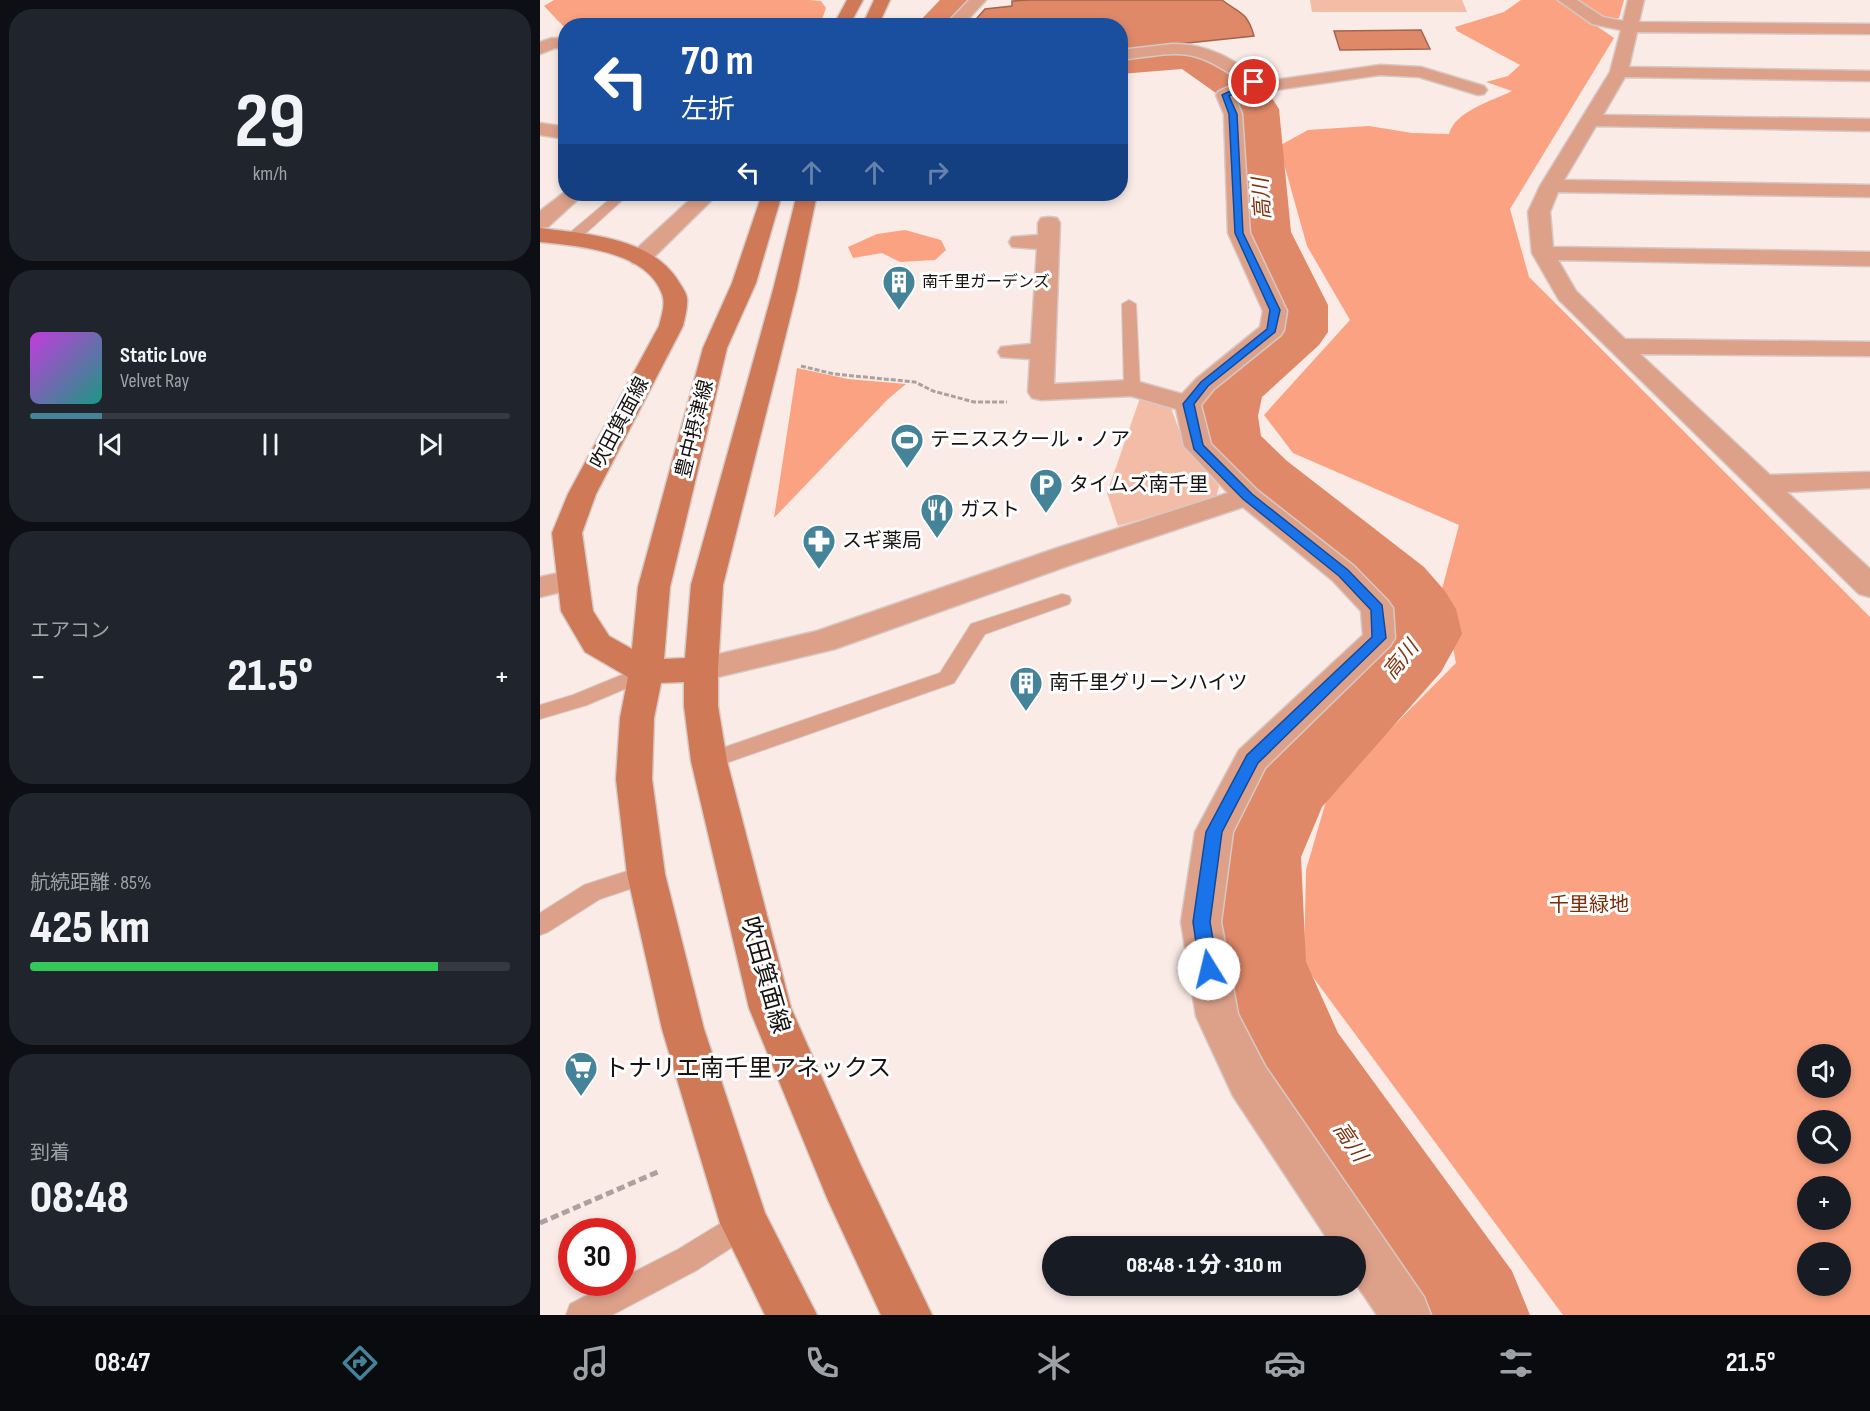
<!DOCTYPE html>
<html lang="ja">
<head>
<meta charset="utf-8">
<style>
	body { margin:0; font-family:"Sofia Sans Condensed","Noto Sans JP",sans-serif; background:#20242c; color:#f1f3f6; height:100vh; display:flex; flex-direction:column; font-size:22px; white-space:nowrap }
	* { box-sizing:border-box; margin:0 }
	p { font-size:20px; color:#9ea1a6 }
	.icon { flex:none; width:33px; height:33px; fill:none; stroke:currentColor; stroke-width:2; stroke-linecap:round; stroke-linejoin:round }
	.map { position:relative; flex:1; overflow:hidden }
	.panel { display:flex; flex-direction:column; gap:9px; padding:9px; background:#0d0f14; width:540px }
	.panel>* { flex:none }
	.banner { position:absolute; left:18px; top:18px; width:570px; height:183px; border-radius:24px; box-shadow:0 3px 9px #0003; background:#1a4fa0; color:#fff; overflow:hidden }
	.fabs { position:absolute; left:1257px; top:1044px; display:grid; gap:12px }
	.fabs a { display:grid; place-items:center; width:54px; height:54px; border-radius:50%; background:#171b24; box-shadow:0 3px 9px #0003; font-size:30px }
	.speed { position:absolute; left:18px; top:1218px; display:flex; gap:12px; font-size:30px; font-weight:700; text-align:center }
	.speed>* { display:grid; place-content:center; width:78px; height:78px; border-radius:50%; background:#171b24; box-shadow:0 3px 9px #0003; line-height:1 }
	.speed .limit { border:9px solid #d22; background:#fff; color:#111 }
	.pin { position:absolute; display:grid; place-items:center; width:51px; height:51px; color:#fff; margin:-26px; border:3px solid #fff; border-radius:50%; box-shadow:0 2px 6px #0007 }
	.me { position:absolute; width:66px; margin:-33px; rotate:351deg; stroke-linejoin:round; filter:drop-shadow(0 0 4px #0008) }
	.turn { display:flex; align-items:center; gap:21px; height:126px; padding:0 24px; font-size:27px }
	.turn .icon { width:78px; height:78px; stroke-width:2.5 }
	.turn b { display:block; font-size:42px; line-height:51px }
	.lanes { display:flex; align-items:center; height:57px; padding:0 24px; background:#0003; justify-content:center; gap:30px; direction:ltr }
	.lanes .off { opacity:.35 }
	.big { font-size:45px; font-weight:800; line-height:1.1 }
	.panel .widget { flex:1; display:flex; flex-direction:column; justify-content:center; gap:9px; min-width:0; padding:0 21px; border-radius:24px; background:#20242c }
	.panel .dial { align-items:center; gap:0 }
	.dial b { font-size:78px; line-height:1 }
	.song { display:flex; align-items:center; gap:18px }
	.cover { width:72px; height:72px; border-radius:9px; background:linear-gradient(135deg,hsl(290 70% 55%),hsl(170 70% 35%)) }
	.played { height:6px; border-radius:3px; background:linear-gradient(90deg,#448398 15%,#363941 15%) }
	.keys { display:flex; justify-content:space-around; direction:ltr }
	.heat { display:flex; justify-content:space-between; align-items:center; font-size:33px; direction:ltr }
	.charge { height:9px; border-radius:4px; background:linear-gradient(90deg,#34c759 85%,#363941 0) }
	.trip { position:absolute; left:502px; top:1236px; width:324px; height:60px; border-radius:30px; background:#171b24; box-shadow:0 3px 9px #0003; font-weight:800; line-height:60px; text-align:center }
	.tab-bar { display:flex; height:96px; justify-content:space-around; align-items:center; background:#090b0e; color:#9ea1a6 }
	.tab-bar .icon { width:42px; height:42px }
	.tab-bar .active { color:#448398 }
	.tab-bar b { font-size:27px; color:#f1f3f6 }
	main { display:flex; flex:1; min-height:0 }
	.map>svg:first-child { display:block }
</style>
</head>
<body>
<main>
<section class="panel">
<div class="widget dial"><b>29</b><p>km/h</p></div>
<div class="widget">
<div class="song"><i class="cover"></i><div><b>Static Love</b><p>Velvet Ray</p></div></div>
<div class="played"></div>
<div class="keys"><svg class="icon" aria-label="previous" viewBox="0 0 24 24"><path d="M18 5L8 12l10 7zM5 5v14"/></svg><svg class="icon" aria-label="pause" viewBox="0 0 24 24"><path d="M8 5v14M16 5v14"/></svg><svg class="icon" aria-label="next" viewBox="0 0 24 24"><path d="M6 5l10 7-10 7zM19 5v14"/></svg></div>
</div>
<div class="widget"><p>エアコン</p>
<div class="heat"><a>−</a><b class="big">21.5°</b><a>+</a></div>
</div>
<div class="widget"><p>航続距離 · 85%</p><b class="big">425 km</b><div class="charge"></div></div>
<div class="widget"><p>到着</p><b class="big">08:48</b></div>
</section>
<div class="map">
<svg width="1330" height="1315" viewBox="0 0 1330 1315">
	<rect width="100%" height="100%" fill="#faebe6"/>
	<!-- green -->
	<g fill="#f3bca7">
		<polygon points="770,0 922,0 927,12 772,12"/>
		<polygon points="600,398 631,408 646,449 679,486 676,498 578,526 567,493"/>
	</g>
	<!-- forest -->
	<g fill="#faa281" fill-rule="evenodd">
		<polygon points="14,0 268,0 281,1 286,8 280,25 26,26 25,28 4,6"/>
		<path d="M981 0H1019L1074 38 970 209 989 277 1330 617V1315H1023L764 965 766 870 789 791 916 663 902 589 919 525 753 453 724 415 810 320 767 246 739 146 768 130 829 126 872 133 909 134C915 111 952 101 972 91L946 82 968 76 980 65 917 31 915 27 964 12ZM1268 1054H1300V1088H1268ZM1268 1120H1300V1154H1268ZM1268 1186H1300V1220H1268ZM1268 1252H1300V1286H1268Z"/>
		<polygon points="1033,0 1084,0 1079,18 1060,18"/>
		<polygon points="365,230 401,240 406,250 395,260 360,262 342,253 313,258 308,247 337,234"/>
		<polygon points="257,368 308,379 366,384 348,399 234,518"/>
	</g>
	<!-- water -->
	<g fill="#df8969" stroke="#a3654f" stroke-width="1.5">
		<path d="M489 0H682C700 14 707 11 714 36L581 50 580 26H430L445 9 472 6V1Z"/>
		<polygon points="881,30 890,49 800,50 794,31"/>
	</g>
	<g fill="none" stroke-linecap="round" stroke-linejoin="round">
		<!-- river -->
		<g fill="#df8969" fill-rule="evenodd">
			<polygon points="400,0 441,0 418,26 375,26"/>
			<polygon points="631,43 646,43 673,51 724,86 739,109 751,232 788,305 788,332 779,345 722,397 718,416 721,436 747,461 884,567 905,591 916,609 922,634 901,672 782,807 761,857 766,962 798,1033 972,1271 990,1315 856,1315 816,1251 816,1246 813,1246 722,1103 666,962 667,857 713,765 842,634 839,614 830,603 699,491 665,456 656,442 652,416 659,391 669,378 729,326 730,305 697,232 693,109 690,103 642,69 580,74 580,48"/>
		</g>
		<defs>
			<g id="service">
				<polygon points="76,194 89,194 36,242 26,242 25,239 26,236"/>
				<polygon points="589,300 596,304 600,388 592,393 584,388 582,304"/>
				<polygon points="522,594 529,596 531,600 529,604 445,634 414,683 169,769 162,767 158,761 162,755 400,673 431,624"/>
				<polygon points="106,665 113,667 116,672 113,677 47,705 0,719 0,705 33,695"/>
				<polygon points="106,865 114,867 117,874 114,881 60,899 8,932 0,935 0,913 44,885"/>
				<polygon points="204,1209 214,1213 218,1223 214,1233 157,1270 72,1315 26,1315 30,1304 73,1282 82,1282 82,1278 137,1250"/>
			</g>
			<g id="minor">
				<polygon points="429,0 446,0 422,26 404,26"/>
				<polygon points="1018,0 1037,0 1063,17 1083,21 1088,0 1104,0 1099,22 1330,24 1330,34 1097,32 1089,67 1330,71 1330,81 1085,77 1063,115 1330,119 1330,131 1056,126 1024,180 1330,185 1330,197 1018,192 1010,212 1013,247 1330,252 1330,266 1018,260 1036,291 1085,339 1330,342 1330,356 1100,354 1230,475 1330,472 1330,488 1247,492 1330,569 1330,597 1319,594 1019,300 992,253 988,212 1000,186 1070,72 1081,30 1052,24"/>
				<polygon points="12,38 26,39 26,49 15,48 0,54 0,42"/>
				<path d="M632 44C667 43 692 59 720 78L729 81 840 65 881 67 944 86 947 90 944 94 938 95 879 77 840 75 728 91 715 88 695 97 702 114 710 233 747 311 744 330 741 335 674 389 661 405 671 444 717 490 814 566 848 601 853 608 855 638 850 646 725 768 693 832 681 922 698 1014 725 1066 884 1297 891 1315H837L816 1284V1246H792L693 1096 662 1029 656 1016 641 922 655 832 699 750 823 635 821 611 792 580 703 507 536 563 295 649 161 681 149 677 144 669 149 661 277 631 514 549 688 493 644 446 636 409 591 396 501 400 492 398 488 392 490 359 461 357 458 352 461 347 491 344 497 249 472 247 469 242 472 237 498 235V223L501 218 509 217 517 218 520 223 514 384 592 380 642 394 656 379 720 327 723 311 688 233 684 114 676 95 679 91 701 81C650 45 639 53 580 60V50Z"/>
				<polygon points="0,123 26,127 26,139 0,135"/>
				<polygon points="26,191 26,194 44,194 8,227 0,228 0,211"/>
				<polygon points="156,194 178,194 108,263 100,265 92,263 89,258 92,253"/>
				<polygon points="32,570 43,573 47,580 43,587 0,597 0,577"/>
			</g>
			<g id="secondary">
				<polygon points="307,0 323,0 309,26 293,26"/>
				<polygon points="334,0 350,0 338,26 322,26"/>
				<path d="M222 194H242L216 283 187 348 130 587 124 659 145 658 151 585 233 290 257 194H277L257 290 183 585 178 669V706L187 761 251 1008 321 1166 392 1315H341L287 1198 209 1008 151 761 144 706V682L121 683 114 718 112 779 125 874 164 1029 225 1213 277 1315H225L180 1223 122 1029 87 874 76 779 80 718 88 677 45 652 21 611 12 533 28 494 119 326C121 317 126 304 122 294 107 251 38 246 0 242V228C46 234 112 237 139 282 142 287 146 292 147 298 148 307 145 317 143 326L56 494 42 533 53 611 69 636 92 649 98 587 163 348 192 283Z"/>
			</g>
		</defs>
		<!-- service casing -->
		<use href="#service" stroke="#d6c8c4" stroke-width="2"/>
		<!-- minor casing -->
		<use href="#minor" stroke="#d6c8c4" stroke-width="3"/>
		<!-- secondary casing -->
		<use href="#secondary" stroke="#d6c8c4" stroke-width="3"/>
		<!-- path-far1 -->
		<polyline stroke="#ada19e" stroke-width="3" stroke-dasharray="5 2" stroke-linecap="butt" points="261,366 294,374 375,382 393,391 434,402 467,402"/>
		<!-- path -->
		<polyline stroke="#ada19e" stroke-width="5" stroke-dasharray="8 4" stroke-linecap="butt" points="0,1223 120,1171"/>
		<!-- service -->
		<use href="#service" fill="#dda18a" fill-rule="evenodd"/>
		<!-- minor -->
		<use href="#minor" fill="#dda18a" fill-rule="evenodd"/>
		<!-- secondary -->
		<use href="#secondary" fill="#d07957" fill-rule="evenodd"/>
	</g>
	<!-- route -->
	<polygon fill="#1a73e8" stroke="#114b97" stroke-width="1.5" points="714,80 717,83 689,96 697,114 703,233 740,310 735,332 668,386 654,404 663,445 712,494 808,570 842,605 846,638 718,763 682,832 670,922 678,969 675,974 669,976 663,974 660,969 653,922 666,832 707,755 832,637 831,610 799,576 703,499 654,449 643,404 661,382 727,329 730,310 695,233 689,114 682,95"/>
	<!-- icons -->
	<defs>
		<symbol id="building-pin" viewBox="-11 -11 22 30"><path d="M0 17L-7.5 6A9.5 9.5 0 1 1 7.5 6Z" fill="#448398" stroke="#fff"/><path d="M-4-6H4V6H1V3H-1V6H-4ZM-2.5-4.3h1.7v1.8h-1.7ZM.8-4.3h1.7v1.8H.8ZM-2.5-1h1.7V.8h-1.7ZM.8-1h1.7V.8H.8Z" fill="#fff"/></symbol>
		<symbol id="stadium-pin" viewBox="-11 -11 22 30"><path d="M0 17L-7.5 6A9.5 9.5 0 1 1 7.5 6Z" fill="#448398" stroke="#fff"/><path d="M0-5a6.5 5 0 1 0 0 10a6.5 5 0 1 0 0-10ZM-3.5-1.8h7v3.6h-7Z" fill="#fff"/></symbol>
		<symbol id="parking-pin" viewBox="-11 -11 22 30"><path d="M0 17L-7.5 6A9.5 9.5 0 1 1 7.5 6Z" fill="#448398" stroke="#fff"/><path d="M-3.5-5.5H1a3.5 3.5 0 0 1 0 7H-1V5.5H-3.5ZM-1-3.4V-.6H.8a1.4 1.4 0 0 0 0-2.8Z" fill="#fff"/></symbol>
		<symbol id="restaurant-pin" viewBox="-11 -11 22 30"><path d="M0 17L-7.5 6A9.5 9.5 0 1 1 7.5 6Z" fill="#448398" stroke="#fff"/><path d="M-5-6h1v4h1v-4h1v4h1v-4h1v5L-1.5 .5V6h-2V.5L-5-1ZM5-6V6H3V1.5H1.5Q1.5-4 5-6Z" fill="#fff"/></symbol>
		<symbol id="pharmacy-pin" viewBox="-11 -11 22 30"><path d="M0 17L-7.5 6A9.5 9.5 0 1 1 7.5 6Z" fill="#448398" stroke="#fff"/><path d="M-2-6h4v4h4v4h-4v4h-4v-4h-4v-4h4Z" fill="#fff"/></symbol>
		<symbol id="supermarket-pin" viewBox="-11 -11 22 30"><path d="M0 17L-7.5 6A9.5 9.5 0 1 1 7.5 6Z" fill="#448398" stroke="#fff"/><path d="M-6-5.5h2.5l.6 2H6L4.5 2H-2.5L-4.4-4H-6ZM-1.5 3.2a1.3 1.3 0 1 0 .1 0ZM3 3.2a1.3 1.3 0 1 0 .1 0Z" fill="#fff"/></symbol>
	</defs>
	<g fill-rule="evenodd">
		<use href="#building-pin" x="340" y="263" width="38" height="52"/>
		<use href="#stadium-pin" x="348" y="421" width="38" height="52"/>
		<use href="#parking-pin" x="487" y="466" width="38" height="52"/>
		<use href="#restaurant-pin" x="378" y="491" width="38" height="52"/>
		<use href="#pharmacy-pin" x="260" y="522" width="38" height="52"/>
		<use href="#building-pin" x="467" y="664" width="38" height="52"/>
		<use href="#supermarket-pin" x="22" y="1049" width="38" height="52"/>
	</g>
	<g text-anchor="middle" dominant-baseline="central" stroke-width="6" stroke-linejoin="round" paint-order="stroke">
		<!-- far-poi labels -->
		<g font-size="16" fill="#171211" stroke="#fff" text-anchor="start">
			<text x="382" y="282">南千里ガーデンズ</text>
		</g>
		<!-- street labels -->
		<g font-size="20" fill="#171211" stroke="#fff">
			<text transform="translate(80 423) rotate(-62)">吹田箕面線</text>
			<text transform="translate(155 429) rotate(-76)">豊中摂津線</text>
		</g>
		<!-- poi labels -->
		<g font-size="20" fill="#171211" stroke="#fff" text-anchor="start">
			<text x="390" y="440">テニススクール・ノア</text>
			<text x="529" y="485">タイムズ南千里</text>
			<text x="420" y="510">ガスト</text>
			<text x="302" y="541">スギ薬局</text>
			<text x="509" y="683">南千里グリーンハイツ</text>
		</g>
		<!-- park labels -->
		<g font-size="20" fill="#792d08" stroke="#fff">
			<text x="1049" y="905">千里緑地</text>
		</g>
		<!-- water labels -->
		<g font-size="21" font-style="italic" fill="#7f320f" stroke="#fff">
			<text transform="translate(722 199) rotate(-94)">高川</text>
			<text transform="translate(861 660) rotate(-51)">高川</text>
			<text transform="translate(810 1142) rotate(56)">高川</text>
		</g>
		<!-- near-street labels -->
		<g font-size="24" fill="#171211" stroke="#fff">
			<text transform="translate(225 975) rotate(74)">吹田箕面線</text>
		</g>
		<!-- near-poi labels -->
		<g font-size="24" fill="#171211" stroke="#fff" text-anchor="start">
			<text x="64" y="1068">トナリエ南千里アネックス</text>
		</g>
	</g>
</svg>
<div class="fabs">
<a><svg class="icon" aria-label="sound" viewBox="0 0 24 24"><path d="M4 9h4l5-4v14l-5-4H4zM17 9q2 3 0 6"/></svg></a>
<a><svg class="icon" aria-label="search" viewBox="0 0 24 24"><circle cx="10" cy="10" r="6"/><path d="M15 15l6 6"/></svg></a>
<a>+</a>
<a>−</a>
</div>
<div class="speed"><div class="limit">30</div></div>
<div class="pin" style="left:714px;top:82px;background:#d93025"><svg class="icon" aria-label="arrive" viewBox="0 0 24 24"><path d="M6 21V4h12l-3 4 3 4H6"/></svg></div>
<svg class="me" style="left:669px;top:969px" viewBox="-20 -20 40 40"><circle r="19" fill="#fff"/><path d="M0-13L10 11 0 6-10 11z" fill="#1a73e8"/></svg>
<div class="trip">08:48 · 1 分 · 310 m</div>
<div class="banner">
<div class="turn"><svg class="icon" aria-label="left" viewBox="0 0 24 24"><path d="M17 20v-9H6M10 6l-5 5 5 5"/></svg><div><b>70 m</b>左折</div></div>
<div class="lanes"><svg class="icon" aria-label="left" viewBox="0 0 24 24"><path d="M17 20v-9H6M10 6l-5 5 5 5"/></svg><svg class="icon off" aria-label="ahead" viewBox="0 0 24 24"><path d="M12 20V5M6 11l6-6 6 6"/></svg><svg class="icon off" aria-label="ahead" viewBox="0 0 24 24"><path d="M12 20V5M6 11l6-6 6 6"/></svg><svg class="icon off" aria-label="right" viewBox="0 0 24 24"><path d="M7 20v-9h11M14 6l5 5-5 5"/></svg></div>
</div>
</div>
</main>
<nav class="tab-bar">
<b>08:47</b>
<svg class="icon active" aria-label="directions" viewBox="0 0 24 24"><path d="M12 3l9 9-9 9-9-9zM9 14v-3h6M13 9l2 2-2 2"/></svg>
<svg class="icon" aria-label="music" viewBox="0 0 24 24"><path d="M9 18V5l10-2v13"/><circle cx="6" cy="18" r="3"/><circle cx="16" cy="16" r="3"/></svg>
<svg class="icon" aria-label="phone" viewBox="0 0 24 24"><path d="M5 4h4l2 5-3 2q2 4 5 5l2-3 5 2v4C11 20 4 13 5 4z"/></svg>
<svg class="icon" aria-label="climate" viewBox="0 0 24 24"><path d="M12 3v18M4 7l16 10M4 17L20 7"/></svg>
<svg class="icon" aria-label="car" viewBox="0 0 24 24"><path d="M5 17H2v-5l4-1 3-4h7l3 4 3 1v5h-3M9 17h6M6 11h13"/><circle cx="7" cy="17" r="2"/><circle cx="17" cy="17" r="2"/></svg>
<svg class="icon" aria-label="filters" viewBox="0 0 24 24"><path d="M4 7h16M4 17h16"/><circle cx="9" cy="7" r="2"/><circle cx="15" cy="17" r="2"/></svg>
<b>21.5°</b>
</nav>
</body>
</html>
